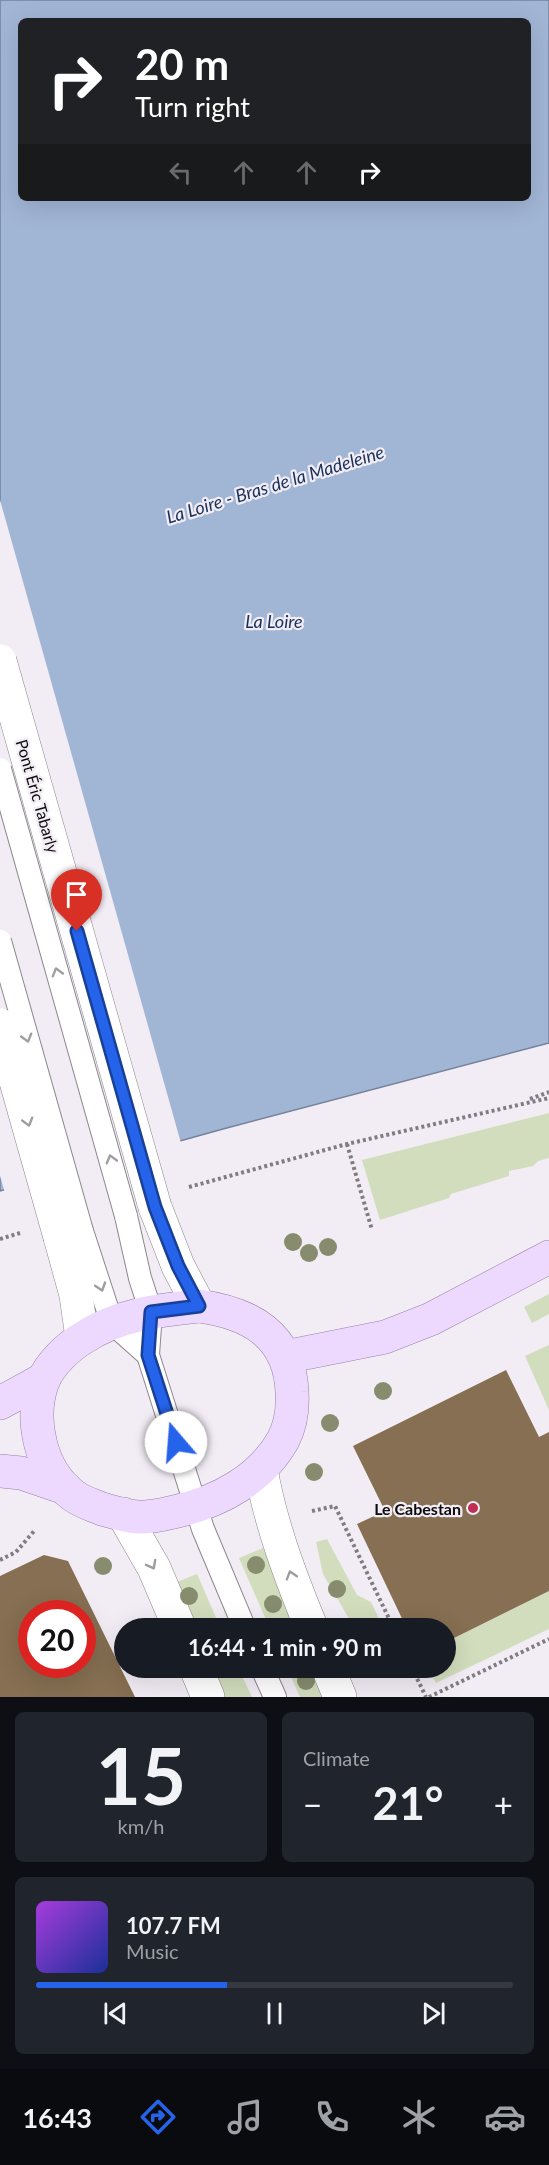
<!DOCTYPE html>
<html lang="en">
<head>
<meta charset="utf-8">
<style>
	body { margin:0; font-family:Lato,sans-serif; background:#20242c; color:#f1f3f6; height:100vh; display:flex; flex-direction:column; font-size:22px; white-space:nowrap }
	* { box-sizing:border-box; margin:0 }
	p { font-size:20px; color:#9ea1a6 }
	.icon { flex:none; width:33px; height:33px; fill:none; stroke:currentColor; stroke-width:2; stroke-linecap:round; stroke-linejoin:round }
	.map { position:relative; height:1697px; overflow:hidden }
	.details { display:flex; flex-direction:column; gap:15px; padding:15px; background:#0d0f14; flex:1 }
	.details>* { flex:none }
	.hud { position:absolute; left:18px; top:18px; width:513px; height:183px; border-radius:9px; box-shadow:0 6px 24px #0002; background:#202124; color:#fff; overflow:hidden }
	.speed { position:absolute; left:18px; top:1600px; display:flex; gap:12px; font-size:30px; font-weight:700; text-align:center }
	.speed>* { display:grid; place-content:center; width:78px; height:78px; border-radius:50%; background:#171b24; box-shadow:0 6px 24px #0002; line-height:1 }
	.speed .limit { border:9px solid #d22; background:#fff; color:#111 }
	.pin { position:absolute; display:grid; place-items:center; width:51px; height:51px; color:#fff; margin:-62px -26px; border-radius:50% 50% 50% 0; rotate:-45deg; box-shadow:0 0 6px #0007 }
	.pin .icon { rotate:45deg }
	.me { position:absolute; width:66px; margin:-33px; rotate:342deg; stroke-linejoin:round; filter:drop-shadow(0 0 4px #0008) }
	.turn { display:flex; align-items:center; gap:21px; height:126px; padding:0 18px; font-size:27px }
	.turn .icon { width:78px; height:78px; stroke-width:2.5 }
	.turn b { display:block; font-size:42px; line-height:51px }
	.lanes { display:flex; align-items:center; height:57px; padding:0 18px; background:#0003; justify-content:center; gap:30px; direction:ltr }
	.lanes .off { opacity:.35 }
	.big { font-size:45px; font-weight:700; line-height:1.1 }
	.details .widget { flex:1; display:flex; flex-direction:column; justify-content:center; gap:9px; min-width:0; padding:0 21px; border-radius:9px; background:#20242c }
	.details .dial { align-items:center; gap:0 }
	.dial b { font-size:78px; line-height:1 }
	.song { display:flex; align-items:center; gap:18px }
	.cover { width:72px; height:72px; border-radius:9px; background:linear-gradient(135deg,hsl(280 70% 55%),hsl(230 70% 35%)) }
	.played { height:6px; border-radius:3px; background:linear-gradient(90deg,#2563eb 40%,#363941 40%) }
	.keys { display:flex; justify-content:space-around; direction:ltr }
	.heat { display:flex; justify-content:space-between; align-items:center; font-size:33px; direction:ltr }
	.details .tiles { flex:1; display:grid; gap:15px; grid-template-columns:1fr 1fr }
	.widget:last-child { grid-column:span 2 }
	.trip { position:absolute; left:114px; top:1618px; width:342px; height:60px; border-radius:30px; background:#171b24; box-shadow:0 6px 24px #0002; font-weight:700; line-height:60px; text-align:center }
	.menu { display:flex; height:96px; justify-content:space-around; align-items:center; background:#090b0e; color:#9ea1a6 }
	.menu .icon { width:42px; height:42px }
	.menu .active { color:#2563eb }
	.menu b { font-size:27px; color:#f1f3f6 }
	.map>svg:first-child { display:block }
</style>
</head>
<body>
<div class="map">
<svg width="549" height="1697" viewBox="0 0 549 1697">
	<rect width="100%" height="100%" fill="#f2ecf4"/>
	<!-- green -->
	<g fill="#d2ddbd">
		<polygon points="549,1113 549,1158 538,1161 533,1166 509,1171 509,1176 451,1194 449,1198 380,1220 362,1160"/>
		<polygon points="549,1294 549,1314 532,1323 524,1307"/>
		<polygon points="549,1345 549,1410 525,1356"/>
		<polygon points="327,1539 357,1595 371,1602 384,1629 355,1629 323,1574 316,1542"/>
		<polygon points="263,1548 297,1629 270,1629 239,1558"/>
		<polygon points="197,1574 221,1629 193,1629 174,1583"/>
		<polygon points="549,1591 549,1629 436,1683 427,1668 446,1668 446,1642"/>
		<polygon points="210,1668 238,1668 252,1697 224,1697"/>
		<polygon points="287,1668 316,1668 329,1697 300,1697"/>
	</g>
	<!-- water -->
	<path fill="#a1b5d5" stroke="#758299" stroke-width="1.5" fill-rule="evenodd" d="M0 0H549V1043L223 1129 0 1191ZM21 21H528V198H21Z"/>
	<!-- pier -->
	<polygon fill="#f2ecf4" points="0,500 181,1143 5,1193 0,1176"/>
	<!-- building -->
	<g fill="#866f52" fill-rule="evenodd">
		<polygon points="506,1370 539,1437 549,1432 549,1591 446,1642 446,1629 407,1629 357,1524 385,1511 353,1446"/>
		<path d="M44 1555 68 1561 135 1697H0V1576ZM32 1614H82V1665H32Z"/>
	</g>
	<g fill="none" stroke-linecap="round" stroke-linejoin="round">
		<defs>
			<g id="lane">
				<polyline points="126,1216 140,1278 151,1312 148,1355 203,1529 245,1629"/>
				<polyline points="82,1231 112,1323 148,1355"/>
				<polyline points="262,1668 275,1697"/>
			</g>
			<g id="secondary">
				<polyline points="155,1207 178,1266 199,1306"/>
				<polyline points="60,1237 76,1295 82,1338"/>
				<path d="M261 1469C270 1523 291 1578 312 1629"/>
				<polyline points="123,1514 154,1568 180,1629"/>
				<polyline points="196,1668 208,1697"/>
				<polyline points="328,1668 340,1697"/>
			</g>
			<g id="primary">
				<path d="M199 1306C250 1313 290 1335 292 1392 293 1408 291 1425 283 1440 261 1479 220 1501 178 1511 165 1514 151 1518 138 1517 126 1516 113 1512 102 1509 93 1505 82 1502 74 1496 40 1471 29 1419 43 1381 50 1364 68 1347 83 1338 117 1315 159 1310 199 1306Z"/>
				<polyline points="285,1357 385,1337 431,1319 549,1257"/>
				<polyline points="0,1403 44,1379"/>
				<polyline points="0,1471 21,1473 65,1488"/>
			</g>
		</defs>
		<!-- lane casing -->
		<use href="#lane" stroke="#8c868d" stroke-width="24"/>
		<!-- secondary casing -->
		<use href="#secondary" stroke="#8c868d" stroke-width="34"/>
		<!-- primary casing -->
		<use href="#primary" stroke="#9780aa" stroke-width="34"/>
		<!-- path -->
		<g stroke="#807c81" stroke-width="4" stroke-dasharray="3 3" stroke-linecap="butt">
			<polyline points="530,1099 549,1092"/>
			<polyline points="347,1144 372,1230"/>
			<polyline points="189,1187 347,1144 549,1098"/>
			<polyline points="0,1239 20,1233"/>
			<polyline points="312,1511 335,1506 394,1629"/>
			<polyline points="0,1560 16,1552 35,1530"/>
			<polyline points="412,1668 426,1697"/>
			<polyline points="429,1697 549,1639"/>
		</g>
		<!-- lane -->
		<use href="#lane" stroke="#fff" stroke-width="22"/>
		<!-- secondary -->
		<use href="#secondary" stroke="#fff" stroke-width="33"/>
		<!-- primary -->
		<use href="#primary" stroke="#edd9fe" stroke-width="33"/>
		<defs>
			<g id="lane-bridge">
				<polyline points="0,769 126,1216"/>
				<polyline points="0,941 82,1231"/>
			</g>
			<g id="secondary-bridge">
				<polyline points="0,661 155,1207"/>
				<polyline points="0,1025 60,1237"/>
			</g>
		</defs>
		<!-- lane-bridge casing -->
		<use href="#lane-bridge" stroke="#8c868d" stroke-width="24" stroke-linecap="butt"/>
		<!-- secondary-bridge casing -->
		<use href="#secondary-bridge" stroke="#8c868d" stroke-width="34" stroke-linecap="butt"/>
		<!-- lane-bridge -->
		<use href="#lane-bridge" stroke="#fff" stroke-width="22"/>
		<!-- secondary-bridge -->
		<use href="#secondary-bridge" stroke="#fff" stroke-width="33"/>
	</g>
	<!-- trees -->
	<g fill="#878c6f">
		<circle cx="293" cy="1242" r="9"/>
		<circle cx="328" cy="1247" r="9"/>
		<circle cx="309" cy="1253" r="9"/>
		<circle cx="383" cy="1391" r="9"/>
		<circle cx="330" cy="1423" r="9"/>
		<circle cx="314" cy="1472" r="9"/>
		<circle cx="256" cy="1565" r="9"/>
		<circle cx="103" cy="1566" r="9"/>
		<circle cx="337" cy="1589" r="9"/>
		<circle cx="189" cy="1596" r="9"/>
		<circle cx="273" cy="1604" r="9"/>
		<circle cx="306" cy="1681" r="9"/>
	</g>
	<!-- one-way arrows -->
	<defs><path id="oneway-chevron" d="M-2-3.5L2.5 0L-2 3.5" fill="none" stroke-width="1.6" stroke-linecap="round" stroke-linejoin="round" transform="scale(1.5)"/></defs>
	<g stroke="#9e9d9f">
		<use href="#oneway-chevron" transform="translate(57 972) rotate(-106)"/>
		<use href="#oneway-chevron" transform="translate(27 1038) rotate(74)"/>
		<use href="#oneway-chevron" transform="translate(28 1122) rotate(74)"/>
		<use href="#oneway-chevron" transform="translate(111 1159) rotate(-106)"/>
		<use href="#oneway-chevron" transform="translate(101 1287) rotate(72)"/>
		<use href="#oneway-chevron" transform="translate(152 1565) rotate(62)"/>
		<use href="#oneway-chevron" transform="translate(291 1575) rotate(-107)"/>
	</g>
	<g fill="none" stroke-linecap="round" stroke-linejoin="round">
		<defs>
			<polyline id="route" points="77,931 155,1207 178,1266 199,1306 151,1312 148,1355 176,1442"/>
		</defs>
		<!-- route casing -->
		<use href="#route" stroke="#184099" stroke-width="15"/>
		<!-- route -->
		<use href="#route" stroke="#2563eb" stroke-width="10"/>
	</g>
	<!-- markers -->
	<circle fill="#bf2f53" stroke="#f2ecf4" stroke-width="2" cx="473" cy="1508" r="6"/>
	<g text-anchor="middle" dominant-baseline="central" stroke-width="4.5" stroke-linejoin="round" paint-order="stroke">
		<!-- street labels -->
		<g font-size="16" fill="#0d0b0e" stroke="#f2ecf4">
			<text transform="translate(38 796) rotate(74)">Pont Éric Tabarly</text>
		</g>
		<!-- poi labels -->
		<g font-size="16" font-weight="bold" fill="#0d0b0e" stroke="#f2ecf4" text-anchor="end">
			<text x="461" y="1508">Le Cabestan</text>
		</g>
		<!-- water labels -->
		<g font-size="18" font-style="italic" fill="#16305a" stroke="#f2ecf4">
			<text transform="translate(275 484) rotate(-17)">La Loire - Bras de la Madeleine</text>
			<text x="274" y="621">La Loire</text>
		</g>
	</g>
</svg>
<div class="speed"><div class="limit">20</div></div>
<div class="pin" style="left:77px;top:931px;background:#d93025"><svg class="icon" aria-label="arrive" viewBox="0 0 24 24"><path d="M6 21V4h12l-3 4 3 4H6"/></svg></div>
<svg class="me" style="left:176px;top:1442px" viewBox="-20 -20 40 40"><circle r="19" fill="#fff"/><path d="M0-13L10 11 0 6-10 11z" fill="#2563eb"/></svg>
<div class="trip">16:44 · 1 min · 90 m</div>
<div class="hud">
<div class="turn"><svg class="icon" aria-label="right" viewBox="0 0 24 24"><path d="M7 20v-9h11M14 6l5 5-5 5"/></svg><div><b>20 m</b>Turn right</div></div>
<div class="lanes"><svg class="icon off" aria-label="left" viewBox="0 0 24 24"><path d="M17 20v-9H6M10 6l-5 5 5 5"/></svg><svg class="icon off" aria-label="ahead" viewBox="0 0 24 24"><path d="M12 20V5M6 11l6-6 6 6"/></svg><svg class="icon off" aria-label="ahead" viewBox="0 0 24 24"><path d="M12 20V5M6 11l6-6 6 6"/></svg><svg class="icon" aria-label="right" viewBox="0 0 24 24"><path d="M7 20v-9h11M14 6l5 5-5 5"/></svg></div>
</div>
</div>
<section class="details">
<div class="tiles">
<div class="widget dial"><b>15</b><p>km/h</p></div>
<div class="widget"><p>Climate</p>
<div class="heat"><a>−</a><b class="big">21°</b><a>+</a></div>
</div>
<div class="widget">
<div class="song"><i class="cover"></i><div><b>107.7 FM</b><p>Music</p></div></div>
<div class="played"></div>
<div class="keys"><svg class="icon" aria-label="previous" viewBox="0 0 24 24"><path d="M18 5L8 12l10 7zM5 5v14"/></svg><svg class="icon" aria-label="pause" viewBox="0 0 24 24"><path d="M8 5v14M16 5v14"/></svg><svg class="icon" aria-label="next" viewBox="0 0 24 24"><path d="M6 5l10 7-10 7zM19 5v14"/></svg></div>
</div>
</div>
</section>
<nav class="menu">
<b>16:43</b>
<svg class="icon active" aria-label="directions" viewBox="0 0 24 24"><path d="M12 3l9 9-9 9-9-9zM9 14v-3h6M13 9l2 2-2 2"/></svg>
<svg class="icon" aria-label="music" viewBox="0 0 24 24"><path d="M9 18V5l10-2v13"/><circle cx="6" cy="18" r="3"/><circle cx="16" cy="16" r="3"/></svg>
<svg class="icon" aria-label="phone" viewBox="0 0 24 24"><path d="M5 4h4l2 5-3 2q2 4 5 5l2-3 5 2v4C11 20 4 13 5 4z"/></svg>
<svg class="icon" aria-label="climate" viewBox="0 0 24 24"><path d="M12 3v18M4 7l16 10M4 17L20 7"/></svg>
<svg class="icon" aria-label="car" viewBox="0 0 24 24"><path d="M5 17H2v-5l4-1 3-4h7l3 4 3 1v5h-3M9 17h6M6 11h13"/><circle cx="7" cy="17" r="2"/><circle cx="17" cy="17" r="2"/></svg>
</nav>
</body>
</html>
